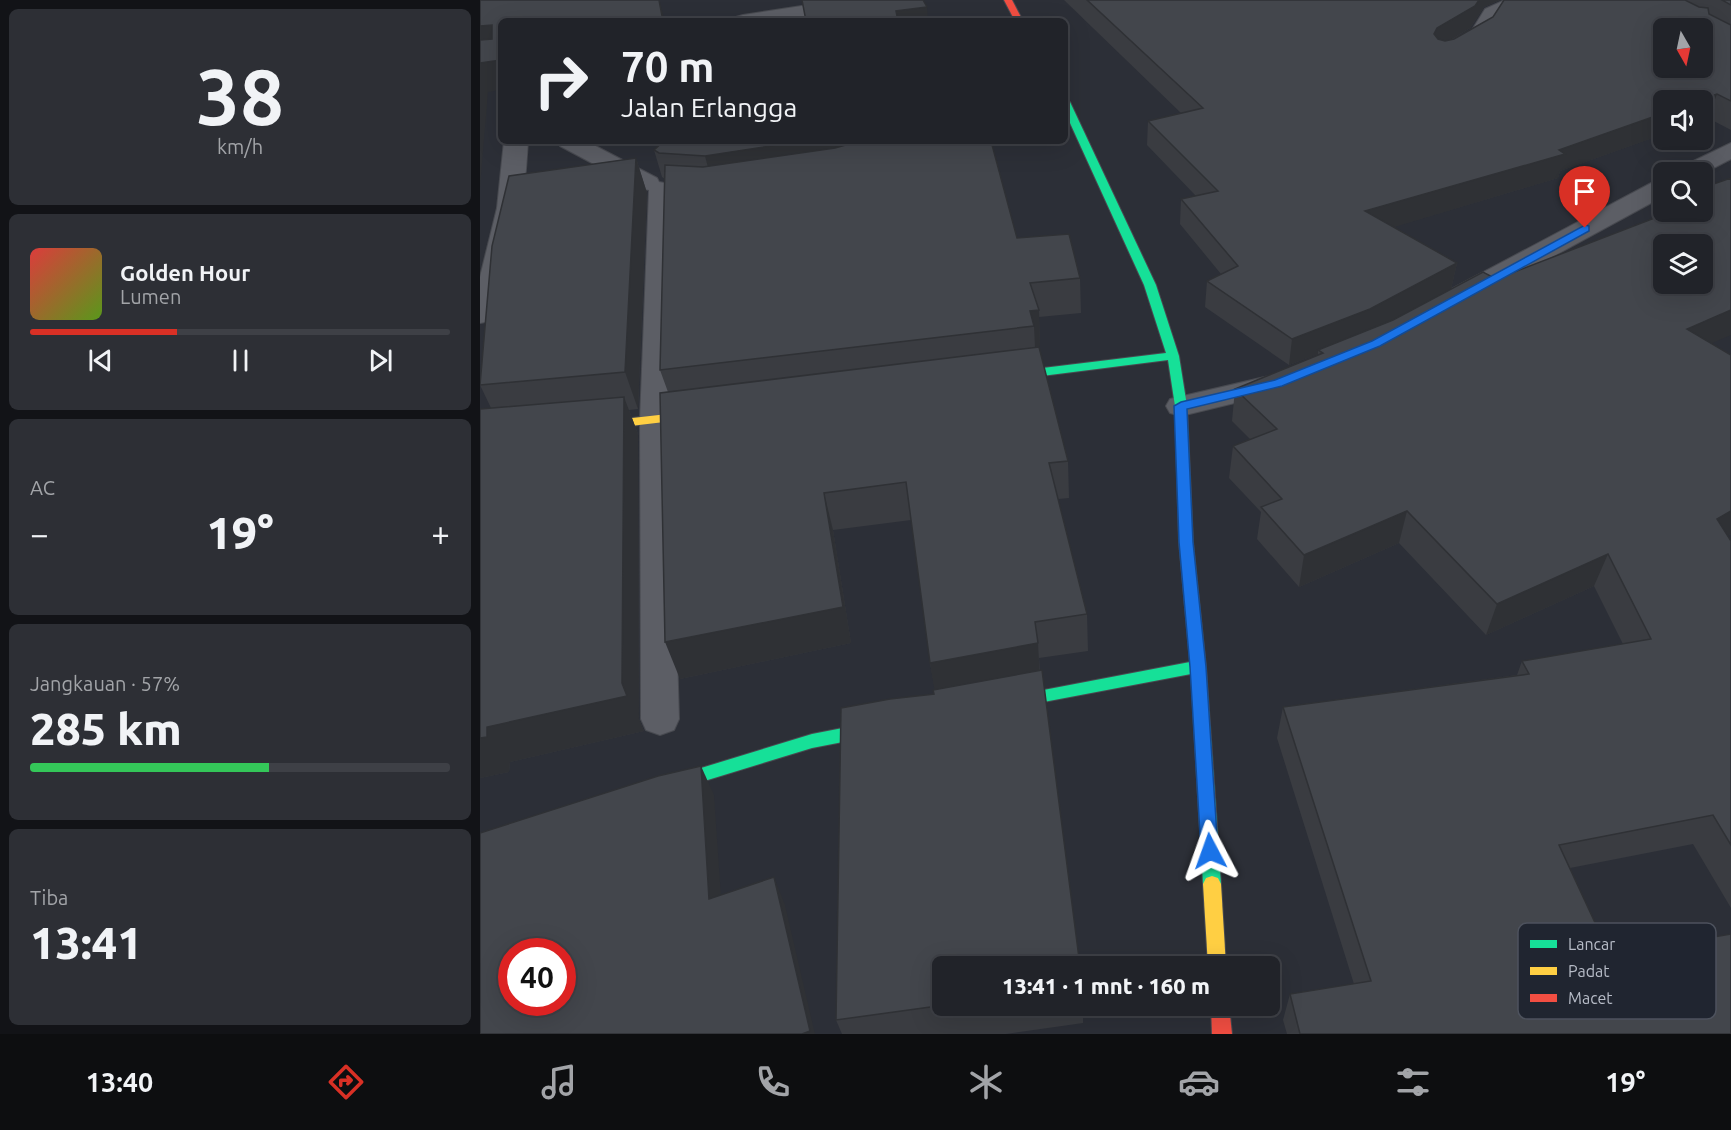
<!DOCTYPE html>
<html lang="id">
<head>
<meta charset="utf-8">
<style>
	body { margin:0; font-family:Ubuntu,sans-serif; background:#2d2f35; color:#f1f3f6; height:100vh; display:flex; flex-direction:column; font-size:22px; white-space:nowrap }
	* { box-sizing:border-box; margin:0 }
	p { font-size:20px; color:#a2a4a8 }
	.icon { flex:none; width:33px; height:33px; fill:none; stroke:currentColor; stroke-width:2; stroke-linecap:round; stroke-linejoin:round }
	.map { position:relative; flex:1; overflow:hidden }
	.details { display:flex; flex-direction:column; gap:9px; padding:9px; background:#121317; width:480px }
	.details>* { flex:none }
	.guide { position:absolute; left:18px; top:18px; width:570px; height:126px; border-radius:9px; box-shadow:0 6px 24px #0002,0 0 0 2px #3e4046; background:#212329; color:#f1f3f6; overflow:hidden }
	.needle { width:39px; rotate:171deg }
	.fabs { position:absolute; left:1173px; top:18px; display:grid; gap:12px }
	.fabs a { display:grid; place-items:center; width:60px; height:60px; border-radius:9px; background:#212329; box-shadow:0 6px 24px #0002,0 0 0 2px #3e4046; font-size:30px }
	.speed { position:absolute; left:18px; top:938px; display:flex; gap:12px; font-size:30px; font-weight:700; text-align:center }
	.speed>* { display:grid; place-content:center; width:78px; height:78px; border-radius:50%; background:#212329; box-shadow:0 6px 24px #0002,0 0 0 2px #3e4046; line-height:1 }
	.speed .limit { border:9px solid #d22; background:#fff; color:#111 }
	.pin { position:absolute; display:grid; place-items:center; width:51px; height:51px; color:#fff; margin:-62px -26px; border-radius:50% 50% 50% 0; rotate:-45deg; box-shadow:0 0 6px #0007 }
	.pin .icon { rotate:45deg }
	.me { position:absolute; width:66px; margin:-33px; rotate:356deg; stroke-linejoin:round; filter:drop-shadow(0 0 4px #0008) }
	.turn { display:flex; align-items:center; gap:21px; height:126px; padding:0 24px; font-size:27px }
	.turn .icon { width:78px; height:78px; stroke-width:2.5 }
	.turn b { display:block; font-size:42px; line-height:51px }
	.big { font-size:45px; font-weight:800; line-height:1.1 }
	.details .tile { flex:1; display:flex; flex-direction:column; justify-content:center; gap:9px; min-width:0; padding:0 21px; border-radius:9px; background:#2d2f35 }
	.details .dial { align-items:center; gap:0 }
	.dial b { font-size:78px; line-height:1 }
	.song { display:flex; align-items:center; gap:18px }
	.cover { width:72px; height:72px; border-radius:9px; background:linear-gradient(135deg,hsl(0 70% 55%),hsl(90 70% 35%)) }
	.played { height:6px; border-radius:3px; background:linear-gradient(90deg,#d93025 35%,#3e4046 35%) }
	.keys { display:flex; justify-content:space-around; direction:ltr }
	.heat { display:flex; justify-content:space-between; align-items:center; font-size:33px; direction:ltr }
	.charge { height:9px; border-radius:4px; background:linear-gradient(90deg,#34c759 57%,#3e4046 0) }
	.trip { position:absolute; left:452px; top:956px; width:348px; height:60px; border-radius:9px; background:#212329; box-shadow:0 6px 24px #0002,0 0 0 2px #3e4046; font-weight:800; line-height:60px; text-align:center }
	.tabs { display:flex; height:96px; justify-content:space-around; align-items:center; background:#0d0e10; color:#a2a4a8 }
	.tabs .icon { width:42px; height:42px }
	.tabs .on { color:#d93025 }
	.tabs b { font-size:27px; color:#f1f3f6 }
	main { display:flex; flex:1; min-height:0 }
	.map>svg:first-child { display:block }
</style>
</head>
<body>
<main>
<section class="details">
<div class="tile dial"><b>38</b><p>km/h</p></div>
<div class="tile">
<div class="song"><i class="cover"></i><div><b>Golden Hour</b><p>Lumen</p></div></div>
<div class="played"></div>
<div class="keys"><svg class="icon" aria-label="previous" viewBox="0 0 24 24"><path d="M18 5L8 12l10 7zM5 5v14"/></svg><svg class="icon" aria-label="pause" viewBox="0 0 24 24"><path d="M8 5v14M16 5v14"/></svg><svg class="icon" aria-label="next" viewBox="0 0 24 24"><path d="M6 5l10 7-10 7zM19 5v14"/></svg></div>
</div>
<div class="tile"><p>AC</p>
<div class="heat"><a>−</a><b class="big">19°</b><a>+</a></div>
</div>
<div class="tile"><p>Jangkauan · 57%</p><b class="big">285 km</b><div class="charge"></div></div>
<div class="tile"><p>Tiba</p><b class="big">13:41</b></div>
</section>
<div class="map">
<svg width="1251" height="1034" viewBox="0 0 1251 1034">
	<rect width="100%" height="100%" fill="#2c2f37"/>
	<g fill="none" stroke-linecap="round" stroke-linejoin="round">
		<defs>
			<g id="street">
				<polygon points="361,0 410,0 407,4 400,6 302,21 253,21 256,17 263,15"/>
				<polygon points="1025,0 1052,0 1049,4 1020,17 1007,38 982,52 975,54 968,52 965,48 968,44 992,30 1005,9"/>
				<path d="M24 141H48C45 201 35 258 14 315L10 321 0 323V277L17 208Z"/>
				<polygon points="76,141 106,141 177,178 179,182 190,184 193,189 190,420 199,719 194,730 180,735 166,730 161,719 160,420 169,190 159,188 80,146"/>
				<polygon points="1251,143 1251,159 1222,174 1222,172 1197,172 1201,167"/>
				<polygon points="1184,179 1184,196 984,305 974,307 964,305 960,299 964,293 1175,181"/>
				<polygon points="798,374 808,376 813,383 808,390 701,416 690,413 686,406 690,399"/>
			</g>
			<g id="fast">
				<polygon points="585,99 590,102 676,285 699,356 707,406 713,542 726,667 741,884 738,890 732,892 726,890 723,884 711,674 522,710 517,709 514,704 517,699 522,698 710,662 699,542 695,406 688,360 522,381 516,377 522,373 686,353 664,285 585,112"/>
				<polygon points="404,720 410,722 412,727 410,732 404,734 332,748 182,794 176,792 174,787 176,782 182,780 332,734"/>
			</g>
			<g id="slow">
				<polygon points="223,410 227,411 229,414 227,417 108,431 102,427 108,423"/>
				<polygon points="732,876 738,878 741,884 746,966 728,966 723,884 726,878"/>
			</g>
			<g id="jam">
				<polygon points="524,0 532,0 543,21 535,21"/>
				<polygon points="731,1005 749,1005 752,1034 732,1034"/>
			</g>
		</defs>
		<!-- street casing -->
		<use href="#street" stroke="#484a50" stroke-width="2"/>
		<!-- fast casing -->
		<use href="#fast" stroke="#484a50" stroke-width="2"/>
		<!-- slow casing -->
		<use href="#slow" stroke="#484a50" stroke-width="2"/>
		<!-- jam casing -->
		<use href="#jam" stroke="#484a50" stroke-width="2"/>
		<!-- street -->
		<use href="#street" fill="#5c5e65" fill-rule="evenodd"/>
		<!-- fast -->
		<use href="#fast" fill="#16e098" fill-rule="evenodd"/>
		<!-- slow -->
		<use href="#slow" fill="#ffcf43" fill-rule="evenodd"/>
		<!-- jam -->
		<use href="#jam" fill="#f24e42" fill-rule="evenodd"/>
	</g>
	<!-- wall -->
	<g fill="#3a3c41">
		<polygon points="584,0 1020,0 1004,7 990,28 971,40 1013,17 1024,0 1251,0 1251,130 1228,118 1080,171 1078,178 913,227 977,263 971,289 1016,279 1222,212 1222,188 1232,344 1251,355 1251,534 1247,536 1251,541 1251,908 1213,844 1090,868 1130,955 1251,1034 807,1034 803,1020 810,994 874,984 797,738 803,707 1037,675 1042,661 1143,644 1114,586 1006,635 919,543 819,587 777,539 781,512 749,478 753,446 770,439 752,421 755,389 837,356 838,354 809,365 725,307 727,281 741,274 700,224 701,199 716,196 667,145 668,121 701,113"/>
		<polygon points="184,141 537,238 600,278 601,313 559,317 560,346 555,347 588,461 589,498 578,499 607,614 608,651 559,658 560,670 462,1005 603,1005 603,1023 526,1034 362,1034 356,1020 455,690 450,663 431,520 353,530 371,643 200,679 188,392 180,370 185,179 182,177 174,150"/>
		<polygon points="156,158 167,193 158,409 149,410 158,434 159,719 164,731 30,762 29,772 0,778 0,409 11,408 0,385"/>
	</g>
	<!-- shaded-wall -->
	<g fill="#2f3135">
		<polygon points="179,0 185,21 183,21"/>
		<polygon points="999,0 1020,0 1004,7 990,28 952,51 954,34 957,28"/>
		<polygon points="447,7 448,21 417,21 416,11"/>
		<polygon points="12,25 21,48 0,54 0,26"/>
		<polygon points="21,60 21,90 8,92 0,187 0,63"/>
		<polygon points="1237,94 1228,118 1222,120 1222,100 1219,100"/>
		<polygon points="1184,113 1184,134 1080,171 1078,178 881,237 885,211 1079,150"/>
		<polygon points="324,141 433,141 232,183 225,156"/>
		<polygon points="156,158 167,193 158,409 145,372"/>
		<polygon points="977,263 971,289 885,335 838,350 838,354 809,365 812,339"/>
		<polygon points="559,310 560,346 555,347 554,326 550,311"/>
		<polygon points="1251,310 1251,335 1193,360 1207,329"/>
		<polygon points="144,397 158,434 159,719 164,731 30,762 29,772 0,778 0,738 7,727 142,683"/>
		<polygon points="344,493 353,530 371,643 200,679 185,642"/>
		<polygon points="927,511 919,543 819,587 824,555"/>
		<polygon points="1251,511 1251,534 1220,550 1237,519"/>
		<polygon points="1128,554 1114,586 1006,635 1017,604"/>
		<polygon points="558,643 560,680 456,699 450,663"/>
		<polygon points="221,766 234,795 243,926 229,899"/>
		<polygon points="294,877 305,905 335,1034 322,1034"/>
	</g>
	<!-- building -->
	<g fill="#43464c" stroke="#2f3135" stroke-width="1.5" fill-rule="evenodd">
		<polygon points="0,0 179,0 183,21 21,21 21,60 0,63 0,40 12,39 12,25 0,26"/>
		<polygon points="322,0 443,0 447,7 416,11 418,21 326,21"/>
		<path d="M607 0H999L995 6 957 28 954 34 958 39 965 41 974 39 1013 17 1024 0H1205L1219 7 1228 8 1229 14 1251 25V101L1237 94 1219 100H1184V113L1079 150 1085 154 885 211 977 263 890 309 812 339 727 281 758 266 701 199 738 191 668 121 723 108ZM1184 28H1222V68H1184Z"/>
		<polygon points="1242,0 1251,0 1251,5"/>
		<polygon points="184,141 324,141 225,156 179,153 174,150"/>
		<polygon points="380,141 511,141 537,238 589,234 600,278 550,283 559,310 550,311 554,326 180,370 185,165 223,167 355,148"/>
		<polygon points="156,158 145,372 0,385 12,246 29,176"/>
		<path d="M1251 178V310L1207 329 1251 355V511L1237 519 1251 541V845L1233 815 1079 845 1130 955 1251 934V1034H820L810 994 891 981 803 707 1049 674 1042 661 1171 639 1128 554 1017 604 927 511 824 555 781 507 802 499 753 446 797 429 755 389 843 353 838 350 913 320 1003 272 1016 279 1190 212H1222V199H1224L1222 198V188ZM1184 244H1222V284H1184Z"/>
		<polygon points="559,347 588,461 569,463 607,614 555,622 558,643 450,663 426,482 344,493 363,607 185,642 180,393"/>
		<polygon points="144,397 142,683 147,696 7,727 7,737 0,738 0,409"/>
		<polygon points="562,670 600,966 462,966 462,1005 465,1005 356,1020 361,708 410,699 454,694 453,690"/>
		<path d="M221 766 229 899 294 877 330 1031 322 1034H0V833L178 776ZM32 951H82V1002H32Z"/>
	</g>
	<!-- route -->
	<polygon fill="#1a73e8" stroke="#114b97" stroke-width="1.5" points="1105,225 1109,226 1109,231 900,346 802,386 707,409 713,542 726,667 738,851 736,856 730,859 724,856 721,851 710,667 699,542 694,406 701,402 795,380 892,341"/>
	<!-- legend -->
	<rect x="1038" y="923" width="198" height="96" rx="9" fill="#202530" stroke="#4d525d" stroke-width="1.5"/>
	<rect x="1050" y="940" width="27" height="8" fill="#16e098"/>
	<rect x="1050" y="967" width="27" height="8" fill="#ffcf43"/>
	<rect x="1050" y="994" width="27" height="8" fill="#f24e42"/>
	<g font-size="16" fill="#b7bcc7">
		<text x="1088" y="950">Lancar</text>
		<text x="1088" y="977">Padat</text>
		<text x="1088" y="1004">Macet</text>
	</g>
</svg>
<div class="fabs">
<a><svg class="needle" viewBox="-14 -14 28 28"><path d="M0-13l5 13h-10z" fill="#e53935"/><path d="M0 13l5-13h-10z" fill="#a2a4a8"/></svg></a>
<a><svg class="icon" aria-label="sound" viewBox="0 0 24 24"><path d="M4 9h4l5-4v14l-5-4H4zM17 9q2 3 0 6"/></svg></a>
<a><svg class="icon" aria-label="search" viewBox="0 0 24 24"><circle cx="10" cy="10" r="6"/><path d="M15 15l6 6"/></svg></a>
<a><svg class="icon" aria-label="layers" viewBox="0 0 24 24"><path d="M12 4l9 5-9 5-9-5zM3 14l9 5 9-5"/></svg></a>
</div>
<div class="speed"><div class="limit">40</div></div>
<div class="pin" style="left:1105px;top:228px;background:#d93025"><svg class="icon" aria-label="arrive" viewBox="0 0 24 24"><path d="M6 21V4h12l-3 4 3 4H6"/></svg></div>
<svg class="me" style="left:730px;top:851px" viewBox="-20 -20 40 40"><path d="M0-17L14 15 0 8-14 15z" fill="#1a73e8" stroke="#fff" stroke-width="4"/></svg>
<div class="trip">13:41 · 1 mnt · 160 m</div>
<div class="guide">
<div class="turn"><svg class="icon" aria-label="right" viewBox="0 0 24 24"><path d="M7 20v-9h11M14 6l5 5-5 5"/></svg><div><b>70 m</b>Jalan Erlangga</div></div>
</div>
</div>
</main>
<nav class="tabs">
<b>13:40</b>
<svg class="icon on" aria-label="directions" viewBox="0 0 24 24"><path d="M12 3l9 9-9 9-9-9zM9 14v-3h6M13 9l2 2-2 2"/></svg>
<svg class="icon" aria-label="music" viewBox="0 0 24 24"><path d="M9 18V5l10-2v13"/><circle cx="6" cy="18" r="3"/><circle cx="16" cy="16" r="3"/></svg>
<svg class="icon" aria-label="phone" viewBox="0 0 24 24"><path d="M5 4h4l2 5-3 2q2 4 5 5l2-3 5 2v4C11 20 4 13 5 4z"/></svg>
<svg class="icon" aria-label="climate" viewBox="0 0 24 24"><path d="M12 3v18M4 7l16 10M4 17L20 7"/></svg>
<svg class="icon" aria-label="car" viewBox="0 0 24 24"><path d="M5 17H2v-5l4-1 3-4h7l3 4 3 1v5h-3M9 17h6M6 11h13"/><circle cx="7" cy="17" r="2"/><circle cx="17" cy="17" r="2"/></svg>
<svg class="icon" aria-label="filters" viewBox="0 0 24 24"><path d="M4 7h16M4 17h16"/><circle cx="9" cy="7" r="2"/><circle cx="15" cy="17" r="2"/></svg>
<b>19°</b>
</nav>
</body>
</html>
